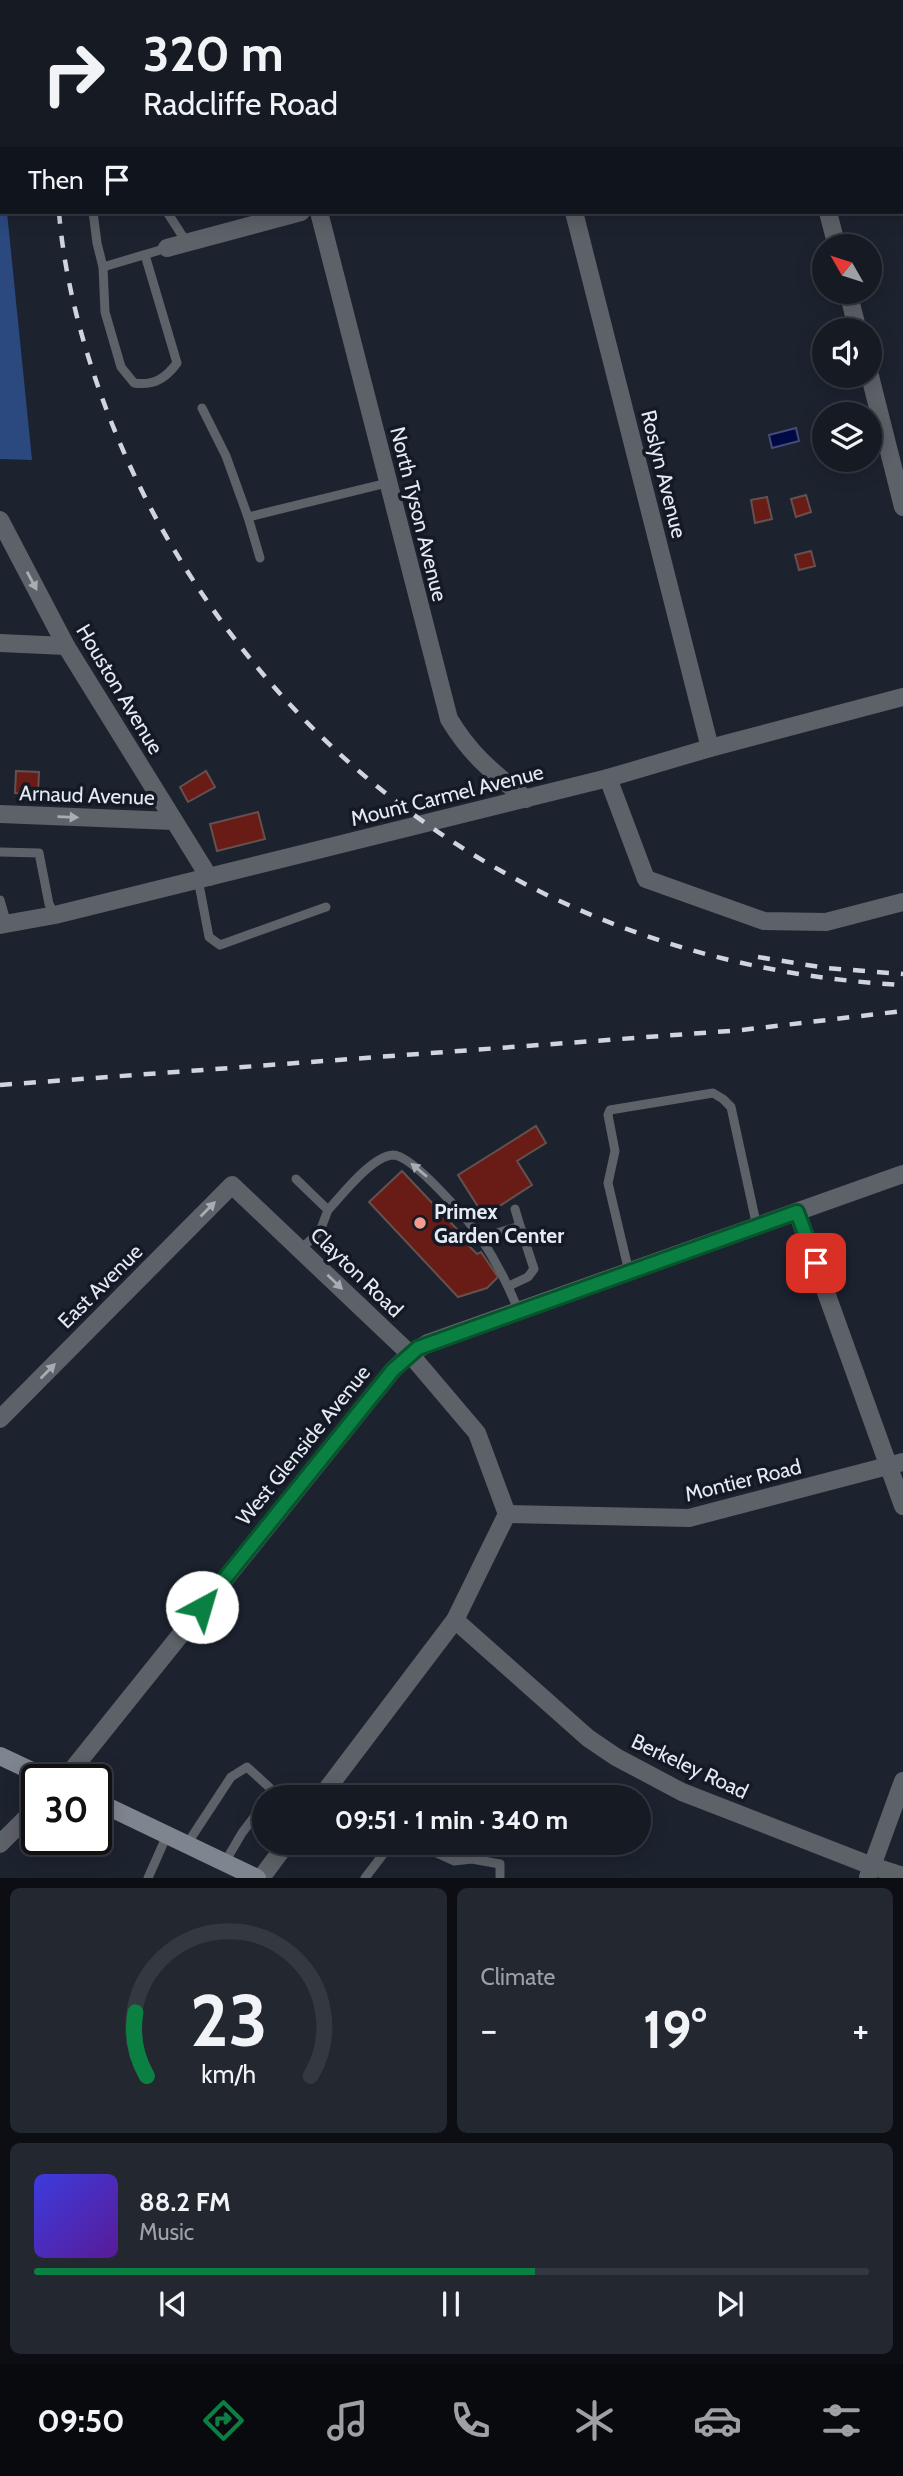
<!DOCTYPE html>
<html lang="en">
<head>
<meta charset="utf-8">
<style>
	body { margin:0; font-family:Cabin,sans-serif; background:#222730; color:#f1f3f6; height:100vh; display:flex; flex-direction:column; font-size:26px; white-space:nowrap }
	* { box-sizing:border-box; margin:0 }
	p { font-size:23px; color:#9da1a6 }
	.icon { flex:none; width:38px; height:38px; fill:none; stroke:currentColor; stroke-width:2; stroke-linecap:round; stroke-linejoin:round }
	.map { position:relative; height:1878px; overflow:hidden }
	.drawer { display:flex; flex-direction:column; gap:10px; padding:10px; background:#0c0e13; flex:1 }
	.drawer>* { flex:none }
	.hud { position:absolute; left:0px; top:0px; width:903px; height:214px; box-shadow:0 4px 18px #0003,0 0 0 2px #343841; background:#151a23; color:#f1f3f6; overflow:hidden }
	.needle { width:46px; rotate:309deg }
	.controls { position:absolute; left:812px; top:234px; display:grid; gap:14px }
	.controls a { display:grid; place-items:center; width:70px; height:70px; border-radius:50%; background:#151a23; box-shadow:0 4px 18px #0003,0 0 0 2px #343841; font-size:35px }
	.speed { position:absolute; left:21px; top:1764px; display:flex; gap:14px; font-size:35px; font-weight:700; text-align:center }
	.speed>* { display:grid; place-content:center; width:91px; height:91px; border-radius:50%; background:#151a23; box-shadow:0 4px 18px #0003,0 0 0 2px #343841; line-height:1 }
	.speed .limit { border:4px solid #111; border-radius:10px; background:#fff; color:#111 }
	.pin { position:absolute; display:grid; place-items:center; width:60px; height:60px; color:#fff; margin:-30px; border-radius:14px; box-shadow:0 4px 10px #0006 }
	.me { position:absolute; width:77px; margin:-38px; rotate:39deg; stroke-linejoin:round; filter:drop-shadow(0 0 5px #0008) }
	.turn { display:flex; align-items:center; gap:24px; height:147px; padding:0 28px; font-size:32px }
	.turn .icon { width:91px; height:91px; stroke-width:2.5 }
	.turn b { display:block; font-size:49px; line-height:60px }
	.then { display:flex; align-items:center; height:66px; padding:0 28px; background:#0003; gap:14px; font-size:26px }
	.big { font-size:52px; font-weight:700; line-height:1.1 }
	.drawer .tile { flex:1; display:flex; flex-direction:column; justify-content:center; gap:10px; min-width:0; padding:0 24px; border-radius:10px; background:#222730 }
	.drawer .dial { align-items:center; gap:0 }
	.dial svg { height:182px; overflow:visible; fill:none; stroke:#343841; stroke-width:7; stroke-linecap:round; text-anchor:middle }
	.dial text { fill:#f1f3f6; stroke:none }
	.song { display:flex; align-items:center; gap:21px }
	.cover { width:84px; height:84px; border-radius:10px; background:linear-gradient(135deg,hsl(240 70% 55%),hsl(270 70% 35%)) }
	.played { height:7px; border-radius:4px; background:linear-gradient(90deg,#0b8043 60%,#343841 60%) }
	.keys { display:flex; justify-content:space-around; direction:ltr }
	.heat { display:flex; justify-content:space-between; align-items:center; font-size:38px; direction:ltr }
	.drawer .tiles { flex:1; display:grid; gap:10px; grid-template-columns:1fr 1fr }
	.tile:last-child { grid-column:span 2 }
	.trip { position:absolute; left:252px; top:1785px; width:399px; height:70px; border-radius:35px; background:#151a23; box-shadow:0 4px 18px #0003,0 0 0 2px #343841; font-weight:700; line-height:70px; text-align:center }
	.menu { display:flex; height:112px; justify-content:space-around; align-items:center; background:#080a0e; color:#9da1a6 }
	.menu .icon { width:49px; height:49px }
	.menu .active { color:#0b8043 }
	.menu b { font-size:32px; color:#f1f3f6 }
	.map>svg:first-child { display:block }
</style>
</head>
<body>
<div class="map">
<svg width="903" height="1878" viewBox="0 0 903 1878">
	<rect width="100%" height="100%" fill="#1c232f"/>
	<!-- green -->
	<polygon fill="#2b497f" points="0,151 2,212 7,212 32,460 0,459"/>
	<!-- water -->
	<polygon fill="#000944" stroke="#454c78" stroke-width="2" points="796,428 799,441 772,448 769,435"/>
	<!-- building -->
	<g fill="#691b15" stroke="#64514f" stroke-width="2">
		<polygon points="806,495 811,512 796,517 791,499"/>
		<polygon points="767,497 772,519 755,523 751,500"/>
		<polygon points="811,551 815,566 799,570 795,555"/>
		<polygon points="16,771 39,772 38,795 15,793"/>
		<polygon points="206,771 215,787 188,802 180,787"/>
		<polygon points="258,812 265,839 217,851 210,824"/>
		<polygon points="536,1126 546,1143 517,1161 532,1185 484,1216 458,1175"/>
		<polygon points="402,1171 470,1243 468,1245 477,1254 481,1252 498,1277 487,1288 458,1297 369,1202"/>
	</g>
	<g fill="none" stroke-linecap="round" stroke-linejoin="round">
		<!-- service -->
		<g stroke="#5d6168" stroke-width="9">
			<polyline points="93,212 97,243 103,267 167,248"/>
			<polyline points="167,212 187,243"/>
			<path d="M103 267 105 312 121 367 134 383C154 386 166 378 177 363L145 255"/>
			<polyline points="202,408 226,456 248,517 387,483"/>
			<polyline points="248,517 260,558"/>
			<polyline points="0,852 39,853 49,904 55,915"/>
			<polyline points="198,879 209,937 220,945 326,907"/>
			<polyline points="0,900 7,924"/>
			<polyline points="296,1179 328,1210 320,1231 300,1250"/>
			<polyline points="515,1209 520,1226"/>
			<path d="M328 1210C342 1195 372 1156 393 1155 413 1155 470 1222 482 1240 497 1263 509 1287 519 1312"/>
			<polyline points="481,1238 520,1226 534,1269 528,1277 509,1286"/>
			<polyline points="629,1272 608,1183 615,1151 608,1115 610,1110 713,1093 723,1099 731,1107 757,1227"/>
			<polyline points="187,1844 231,1777 247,1767 270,1788 269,1797"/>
			<polyline points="225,1862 242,1833 264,1804"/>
			<polyline points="148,1878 167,1835"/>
			<polyline points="365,1878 391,1844 417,1844 454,1861 472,1859 500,1864 500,1878"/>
		</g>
		<!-- minor -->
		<g stroke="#5d6168" stroke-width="18">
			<polyline points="269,0 269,2"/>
			<polyline points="519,0 520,2"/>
			<polyline points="774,0 774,2"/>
			<polyline points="901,72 903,71"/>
			<path d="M319 212 449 719C472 757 493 772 526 799"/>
			<polyline points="574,212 710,748"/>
			<polyline points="828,212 837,247"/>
			<polyline points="167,248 301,212"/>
			<polyline points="848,292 858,331"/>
			<polyline points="870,376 903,507"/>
			<polyline points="0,520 66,646 209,877"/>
			<polyline points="0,643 66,646"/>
			<polyline points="608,778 646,879 764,921 826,922 903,902"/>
			<polyline points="0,814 173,821"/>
			<polyline points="797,1212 903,1506"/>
			<polyline points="0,1419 232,1185 410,1354 477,1433 507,1514 455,1620 321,1797"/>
			<polyline points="507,1514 689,1518 903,1462"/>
			<polyline points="455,1620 588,1738 616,1757 682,1792 872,1866 903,1876"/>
			<polyline points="64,1780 393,1370 410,1354 428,1343 903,1174"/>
			<polyline points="0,1844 37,1807"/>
			<polyline points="868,1877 903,1781"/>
			<polyline points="261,1878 287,1843"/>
		</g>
		<!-- tertiary -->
		<polyline stroke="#5d6168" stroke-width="18" points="0,925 55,915 608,778 710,748 903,697"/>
		<!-- secondary -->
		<g stroke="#7e858f" stroke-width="18">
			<polyline points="0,1756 51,1780"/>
			<polyline points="96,1801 257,1878"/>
		</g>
		<!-- rail -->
		<g stroke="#cfd4dd" stroke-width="4.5" stroke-dasharray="12 12" stroke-linecap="butt">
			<polyline points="54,0 54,2"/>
			<path d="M59 212C67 314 108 430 157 520 312 801 583 968 903 985"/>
			<polyline points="758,957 826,968 903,974"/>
			<polyline points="0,1085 742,1030 903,1011"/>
		</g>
	</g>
	<!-- one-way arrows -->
	<defs><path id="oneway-solid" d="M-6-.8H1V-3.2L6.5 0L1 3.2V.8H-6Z" transform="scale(1.75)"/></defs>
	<g fill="#a8acb4">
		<use href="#oneway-solid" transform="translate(32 581) rotate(62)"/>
		<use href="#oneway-solid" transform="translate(68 817) rotate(2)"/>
		<use href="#oneway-solid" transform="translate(419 1170) rotate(-140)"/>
		<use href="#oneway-solid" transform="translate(208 1209) rotate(-45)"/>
		<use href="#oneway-solid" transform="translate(335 1282) rotate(44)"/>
		<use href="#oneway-solid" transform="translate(48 1371) rotate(-45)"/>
	</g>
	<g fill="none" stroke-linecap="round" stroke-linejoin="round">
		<defs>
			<polyline id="route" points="202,1607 393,1370 418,1348 797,1212 816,1263"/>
		</defs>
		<!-- route casing -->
		<use href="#route" stroke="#07532c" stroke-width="18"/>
		<!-- route -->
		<use href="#route" stroke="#0b8043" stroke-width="12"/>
	</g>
	<!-- markers -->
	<circle fill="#f59c90" stroke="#131a25" stroke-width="2.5" cx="420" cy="1223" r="7"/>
	<g text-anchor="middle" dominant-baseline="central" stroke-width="7" stroke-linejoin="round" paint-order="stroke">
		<!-- street labels -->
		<g font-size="21" fill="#e5eaf2" stroke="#131a25">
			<text transform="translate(664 474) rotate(76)">Roslyn Avenue</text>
			<text transform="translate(419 514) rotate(76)">North Tyson Avenue</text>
			<text transform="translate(120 689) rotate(59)">Houston Avenue</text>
			<text transform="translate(87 795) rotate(2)">Arnaud Avenue</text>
			<text transform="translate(447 795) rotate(-14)">Mount Carmel Avenue</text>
			<text transform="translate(357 1272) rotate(44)">Clayton Road</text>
			<text transform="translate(100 1286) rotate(-45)">East Avenue</text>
			<text transform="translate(303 1445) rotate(-51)">West Glenside Avenue</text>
			<text transform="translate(743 1480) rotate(-14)">Montier Road</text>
			<text transform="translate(690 1766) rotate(25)">Berkeley Road</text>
		</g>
		<!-- poi labels -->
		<g font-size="21" font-weight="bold" fill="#e5eaf2" stroke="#131a25" text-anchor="start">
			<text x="434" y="1211">Primex<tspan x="434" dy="24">Garden Center</tspan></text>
		</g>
	</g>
</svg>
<div class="controls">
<a><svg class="needle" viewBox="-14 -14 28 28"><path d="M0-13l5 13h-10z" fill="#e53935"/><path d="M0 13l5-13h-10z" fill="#9da1a6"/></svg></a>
<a><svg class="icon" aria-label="sound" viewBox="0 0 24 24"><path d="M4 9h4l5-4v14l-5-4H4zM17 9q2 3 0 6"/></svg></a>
<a><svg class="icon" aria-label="layers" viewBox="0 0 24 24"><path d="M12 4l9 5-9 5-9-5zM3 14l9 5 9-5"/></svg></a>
</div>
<div class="speed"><div class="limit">30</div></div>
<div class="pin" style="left:816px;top:1263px;background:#d93025"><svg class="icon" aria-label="arrive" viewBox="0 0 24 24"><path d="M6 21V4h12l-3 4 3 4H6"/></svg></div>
<svg class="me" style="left:202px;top:1607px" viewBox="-20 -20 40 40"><circle r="19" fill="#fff"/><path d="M0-13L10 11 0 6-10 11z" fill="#0b8043"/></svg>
<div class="trip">09:51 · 1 min · 340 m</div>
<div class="hud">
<div class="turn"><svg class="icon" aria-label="right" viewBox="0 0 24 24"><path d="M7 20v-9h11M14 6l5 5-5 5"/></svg><div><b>320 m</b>Radcliffe Road</div></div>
<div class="then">Then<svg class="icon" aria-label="arrive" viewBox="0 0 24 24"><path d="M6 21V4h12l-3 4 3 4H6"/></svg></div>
</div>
</div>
<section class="drawer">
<div class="tiles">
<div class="tile dial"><svg viewBox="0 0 100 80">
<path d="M14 69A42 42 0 1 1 86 69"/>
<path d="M14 69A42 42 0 0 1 9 41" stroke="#0b8043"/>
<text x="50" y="56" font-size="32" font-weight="700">23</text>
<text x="50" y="72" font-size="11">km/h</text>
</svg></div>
<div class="tile"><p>Climate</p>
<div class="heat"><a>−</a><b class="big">19°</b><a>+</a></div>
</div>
<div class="tile">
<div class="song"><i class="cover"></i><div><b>88.2 FM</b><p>Music</p></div></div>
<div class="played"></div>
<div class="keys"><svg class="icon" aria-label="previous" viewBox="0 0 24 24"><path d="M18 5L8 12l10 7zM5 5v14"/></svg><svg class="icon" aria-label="pause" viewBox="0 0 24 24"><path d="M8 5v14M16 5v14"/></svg><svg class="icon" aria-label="next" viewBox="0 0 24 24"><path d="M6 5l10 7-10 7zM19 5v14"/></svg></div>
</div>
</div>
</section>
<nav class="menu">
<b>09:50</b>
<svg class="icon active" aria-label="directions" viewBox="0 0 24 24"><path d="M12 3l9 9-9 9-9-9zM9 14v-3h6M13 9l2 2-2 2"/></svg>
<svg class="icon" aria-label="music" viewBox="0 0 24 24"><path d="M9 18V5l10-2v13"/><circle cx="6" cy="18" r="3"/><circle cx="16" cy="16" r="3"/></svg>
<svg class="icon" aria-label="phone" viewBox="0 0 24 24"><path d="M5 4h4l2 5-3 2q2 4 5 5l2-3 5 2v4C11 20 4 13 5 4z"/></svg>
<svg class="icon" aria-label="climate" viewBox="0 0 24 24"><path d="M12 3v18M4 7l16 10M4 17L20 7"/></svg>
<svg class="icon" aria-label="car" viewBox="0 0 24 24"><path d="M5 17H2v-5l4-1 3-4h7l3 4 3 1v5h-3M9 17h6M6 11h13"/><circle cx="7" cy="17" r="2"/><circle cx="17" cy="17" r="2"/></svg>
<svg class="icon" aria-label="filters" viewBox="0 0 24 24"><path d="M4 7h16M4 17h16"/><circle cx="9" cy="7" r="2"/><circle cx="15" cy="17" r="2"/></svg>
</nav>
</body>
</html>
